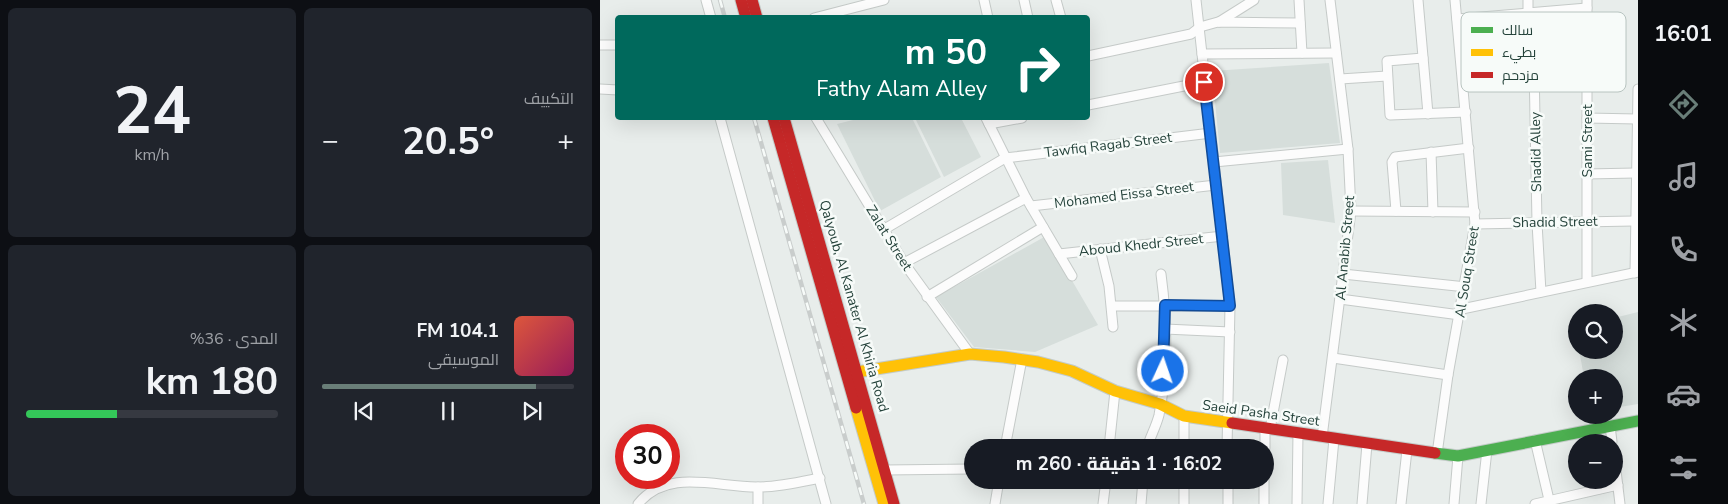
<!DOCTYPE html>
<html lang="ar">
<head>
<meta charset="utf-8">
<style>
	body { margin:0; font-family:"Nunito Sans",Cairo,sans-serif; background:#20242c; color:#f1f3f6; direction:rtl; height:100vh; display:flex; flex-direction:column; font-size:19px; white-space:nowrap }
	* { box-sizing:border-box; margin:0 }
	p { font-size:16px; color:#9ea1a6 }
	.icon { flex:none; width:28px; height:28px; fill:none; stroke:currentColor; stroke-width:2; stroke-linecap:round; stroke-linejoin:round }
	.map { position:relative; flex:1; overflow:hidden; direction:ltr }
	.drawer { display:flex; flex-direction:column; gap:8px; padding:8px; background:#0d0f14; width:600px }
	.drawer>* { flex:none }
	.top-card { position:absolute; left:15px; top:15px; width:475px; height:105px; border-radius:5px; box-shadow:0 5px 20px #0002; direction:rtl; background:#00695c; color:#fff; overflow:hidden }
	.buttons { position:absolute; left:968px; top:304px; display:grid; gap:10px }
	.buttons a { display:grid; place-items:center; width:55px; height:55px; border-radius:50%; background:#171b24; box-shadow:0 5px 20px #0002; font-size:25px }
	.speed { position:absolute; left:15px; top:424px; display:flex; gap:10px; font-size:25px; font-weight:700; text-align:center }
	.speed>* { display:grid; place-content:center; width:65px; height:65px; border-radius:50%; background:#171b24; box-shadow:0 5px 20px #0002; line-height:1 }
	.speed .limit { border:8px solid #d22; background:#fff; color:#111 }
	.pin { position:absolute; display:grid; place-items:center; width:42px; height:42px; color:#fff; margin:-21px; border:2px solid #fff; border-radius:50%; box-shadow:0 1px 5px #0007 }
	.me { position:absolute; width:55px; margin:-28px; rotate:3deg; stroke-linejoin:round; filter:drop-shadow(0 0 4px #0008) }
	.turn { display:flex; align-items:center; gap:18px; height:105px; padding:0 20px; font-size:22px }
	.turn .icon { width:65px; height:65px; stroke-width:2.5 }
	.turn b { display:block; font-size:35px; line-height:42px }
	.big { font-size:38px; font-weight:700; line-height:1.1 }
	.drawer .tile { flex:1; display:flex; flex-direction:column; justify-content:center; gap:8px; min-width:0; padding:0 18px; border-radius:8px; background:#20242c }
	.drawer .dial { align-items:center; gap:0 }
	.dial b { font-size:65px; line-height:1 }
	.song { display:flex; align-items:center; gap:15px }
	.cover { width:60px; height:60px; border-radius:8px; background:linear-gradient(135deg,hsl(10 70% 55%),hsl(330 70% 35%)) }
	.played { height:5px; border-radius:2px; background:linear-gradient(90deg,#697e78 85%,#363941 85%) }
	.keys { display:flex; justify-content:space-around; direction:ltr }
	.heat { display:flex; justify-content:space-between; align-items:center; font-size:28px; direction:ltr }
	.charge { height:8px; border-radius:4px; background:linear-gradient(90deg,#34c759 36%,#363941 0) }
	.drawer .tiles { flex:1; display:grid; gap:8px; grid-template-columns:repeat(2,1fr) }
	.trip { position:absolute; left:364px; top:439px; width:310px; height:50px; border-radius:25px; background:#171b24; box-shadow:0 5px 20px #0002; font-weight:700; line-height:50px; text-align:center; direction:rtl }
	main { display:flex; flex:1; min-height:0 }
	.tab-bar { display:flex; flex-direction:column; width:90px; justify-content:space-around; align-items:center; background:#090b0e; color:#9ea1a6 }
	.tab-bar .icon { width:35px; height:35px }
	.tab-bar .selected { color:#697e78 }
	.tab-bar b { font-size:22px; color:#f1f3f6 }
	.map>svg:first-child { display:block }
</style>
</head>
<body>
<main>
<nav class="tab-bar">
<b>16:01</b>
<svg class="icon selected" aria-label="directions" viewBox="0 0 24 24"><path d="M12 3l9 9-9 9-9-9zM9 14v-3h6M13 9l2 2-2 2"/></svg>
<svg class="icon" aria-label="music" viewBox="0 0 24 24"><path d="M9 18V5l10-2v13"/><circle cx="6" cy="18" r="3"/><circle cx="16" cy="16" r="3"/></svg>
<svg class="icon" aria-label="phone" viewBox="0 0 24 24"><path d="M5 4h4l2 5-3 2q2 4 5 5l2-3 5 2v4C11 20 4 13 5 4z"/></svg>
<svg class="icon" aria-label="climate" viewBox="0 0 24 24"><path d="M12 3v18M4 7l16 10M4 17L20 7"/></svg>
<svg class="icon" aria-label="car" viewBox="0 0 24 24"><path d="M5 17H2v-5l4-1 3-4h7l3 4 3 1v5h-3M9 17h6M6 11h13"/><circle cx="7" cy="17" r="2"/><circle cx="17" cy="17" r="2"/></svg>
<svg class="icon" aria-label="filters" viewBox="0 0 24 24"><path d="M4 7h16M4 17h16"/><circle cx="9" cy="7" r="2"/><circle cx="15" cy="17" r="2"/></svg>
</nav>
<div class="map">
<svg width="1038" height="504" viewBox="0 0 1038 504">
	<rect width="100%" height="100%" fill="#e8edeb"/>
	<!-- built -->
	<g fill="#d6dedb">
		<polygon points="729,63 740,143 620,153 612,71"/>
		<polygon points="261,118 312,118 341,177 280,211 237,124"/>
		<polygon points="315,118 361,118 381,157 344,177"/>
		<polygon points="728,160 735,223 683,215 681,163"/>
		<polygon points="446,236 498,325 435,352 374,347 336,297"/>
		<polygon points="1038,312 1038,404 1014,408 1014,378 984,377 979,350 1014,350 1014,318"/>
	</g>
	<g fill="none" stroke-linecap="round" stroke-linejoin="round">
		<defs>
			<g id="street">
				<polyline points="106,0 111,18"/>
				<polyline points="384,0 388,18"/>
				<polyline points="424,0 428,18"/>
				<polyline points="456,0 461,18"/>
				<polyline points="596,0 630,306 627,448"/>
				<polyline points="699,0 702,53"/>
				<polyline points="818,0 828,114"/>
				<polyline points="928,0 928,13"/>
				<polyline points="987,0 987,282"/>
				<polyline points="933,13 937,223 941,292"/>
				<polyline points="214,18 284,0"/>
				<polyline points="857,19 987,8"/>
				<polyline points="619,22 654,0"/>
				<polyline points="0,45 18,45"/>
				<polyline points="602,54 736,53"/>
				<polyline points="488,56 591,34 600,27 618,22 700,23"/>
				<polyline points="823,58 787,61 790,115 866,112"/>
				<polyline points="740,79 787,76"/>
				<polyline points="0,89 18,90"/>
				<polyline points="488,105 604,82"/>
				<polyline points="120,118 226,504"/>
				<polyline points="216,118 304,263 370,354"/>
				<polyline points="386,118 426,198 472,276"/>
				<polyline points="987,118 1037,119"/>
				<polyline points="389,124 422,118"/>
				<polyline points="831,152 833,212"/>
				<polyline points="614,162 748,149"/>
				<polyline points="987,174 1035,173"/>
				<polyline points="431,206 616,185"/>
				<polyline points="751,211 875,212"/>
				<polyline points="796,211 792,162 795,157 869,148"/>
				<polyline points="875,224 1034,221"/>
				<polyline points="283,230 405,158 611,133"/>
				<polyline points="500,249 509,286 513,327"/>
				<polyline points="459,254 623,236"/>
				<polyline points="304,263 426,198"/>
				<polyline points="1035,273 1038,89"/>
				<polyline points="743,274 866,287"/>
				<polyline points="327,297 443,227"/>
				<polyline points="740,299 860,315"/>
				<polyline points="512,306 630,306"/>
				<polyline points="862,309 1038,272"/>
				<polyline points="565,329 630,332"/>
				<polyline points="733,358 848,375"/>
				<polyline points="1010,426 1012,442"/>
				<polyline points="670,429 683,360"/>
				<polyline points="722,437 751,211 748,149 730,0"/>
				<polyline points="935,440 950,504"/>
				<polyline points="405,448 422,359"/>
				<polyline points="509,448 515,391"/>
				<path d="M547 448C550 437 556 427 559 415 568 370 567 319 561 274"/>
				<polyline points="584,448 584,416"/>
				<polyline points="665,448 665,428"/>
				<polyline points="837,454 848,375 875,224 855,0"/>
				<polyline points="1014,454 1020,504"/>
				<polyline points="285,470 372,469"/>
				<polyline points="628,480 628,504"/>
				<polyline points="158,487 158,504"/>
				<path d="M38 504C68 467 118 488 159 487 179 487 200 482 220 478"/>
				<polyline points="395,504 399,480"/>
				<polyline points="503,504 506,480"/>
				<polyline points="541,504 543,480"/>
				<polyline points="584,504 584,480"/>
				<polyline points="664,504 664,480"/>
				<polyline points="697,504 698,433"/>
				<polyline points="728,504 734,439"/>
				<polyline points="762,504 767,444"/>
				<polyline points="801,504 807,450"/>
				<polyline points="854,504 858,456"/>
				<polyline points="881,504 887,450"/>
				<polyline points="935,504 1018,485"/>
			</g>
			<polyline id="fast" points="835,453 858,456 1038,421"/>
			<g id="slow">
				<polyline points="257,372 370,354 404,357 438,362 472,371 515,391 560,404 584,416 632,423"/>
				<polyline points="256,408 284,504"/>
			</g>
			<g id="jam">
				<polyline points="141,0 146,18"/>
				<polyline points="152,0 157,18"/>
				<polyline points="173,118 256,408"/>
				<polyline points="184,118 294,504"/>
				<polyline points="632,423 835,453"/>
			</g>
		</defs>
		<!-- street casing -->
		<use href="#street" stroke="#c5cac8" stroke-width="11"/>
		<!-- fast casing -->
		<use href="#fast" stroke="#c3cbc8" stroke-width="13"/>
		<!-- slow casing -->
		<use href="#slow" stroke="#c3cbc8" stroke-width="13"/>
		<!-- jam casing -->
		<use href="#jam" stroke="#c3cbc8" stroke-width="13"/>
		<!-- street -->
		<use href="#street" stroke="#fcfcfc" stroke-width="9"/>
		<!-- fast -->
		<use href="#fast" stroke="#4caf50" stroke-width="11"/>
		<!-- slow -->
		<use href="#slow" stroke="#ffc107" stroke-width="11"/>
		<!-- jam -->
		<use href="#jam" stroke="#c62828" stroke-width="11"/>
		<defs>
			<g id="rail">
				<polyline points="120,0 125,18"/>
				<polyline points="154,118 264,504"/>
			</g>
		</defs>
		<!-- rail casing -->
		<use href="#rail" stroke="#c9cdcc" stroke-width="4.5"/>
		<!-- rail -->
		<use href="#rail" stroke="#f7fbf9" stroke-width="2.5" stroke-dasharray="8" stroke-linecap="butt"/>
	</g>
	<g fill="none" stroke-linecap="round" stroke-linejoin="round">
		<defs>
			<polyline id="route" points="563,371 565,305 630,306 604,82"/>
		</defs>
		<!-- route casing -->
		<use href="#route" stroke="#114b97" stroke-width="12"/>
		<!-- route -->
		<use href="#route" stroke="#1a73e8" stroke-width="9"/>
	</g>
	<g text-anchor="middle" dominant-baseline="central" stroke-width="5" stroke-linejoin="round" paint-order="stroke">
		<!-- street labels -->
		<g font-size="14" fill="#24423a" stroke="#f7fbf9">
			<text transform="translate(987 141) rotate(-90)">Sami Street</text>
			<text transform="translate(508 145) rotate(-7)">Tawfiq Ragab Street</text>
			<text transform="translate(936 152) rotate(-91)">Shadid Alley</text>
			<text transform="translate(524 195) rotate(-7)">Mohamed Eissa Street</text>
			<text transform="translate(955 222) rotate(-1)">Shadid Street</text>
			<text transform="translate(289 238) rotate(58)">Zalat Street</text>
			<text transform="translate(541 245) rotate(-6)">Aboud Khedr Street</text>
			<text transform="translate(745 248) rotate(-85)">Al Anabib Street</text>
			<text transform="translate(867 272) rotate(-81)">Al Souq Street</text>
			<text transform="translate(254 306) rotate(74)">Qalyoub, Al Kanater Al Khiria Road</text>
			<text transform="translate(661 413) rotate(8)">Saeid Pasha Street</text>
		</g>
	</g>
	<!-- legend -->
	<rect x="861" y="12" width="165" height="80" rx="8" fill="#f7fbf9" stroke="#b8c4c0" stroke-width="1"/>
	<rect x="871" y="27" width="22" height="6" fill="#4caf50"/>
	<rect x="871" y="49" width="22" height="7" fill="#ffc107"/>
	<rect x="871" y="72" width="22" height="6" fill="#c62828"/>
	<g font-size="14" fill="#24423a">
		<text x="902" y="35">سالك</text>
		<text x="902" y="57">بطيء</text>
		<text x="902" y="80">مزدحم</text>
	</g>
</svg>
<div class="buttons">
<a><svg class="icon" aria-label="search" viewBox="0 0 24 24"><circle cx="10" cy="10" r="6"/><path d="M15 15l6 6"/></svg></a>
<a>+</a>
<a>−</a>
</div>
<div class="speed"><div class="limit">30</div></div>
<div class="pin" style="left:604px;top:82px;background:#d93025"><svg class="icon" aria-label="arrive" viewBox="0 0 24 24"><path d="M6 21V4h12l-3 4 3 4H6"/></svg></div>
<svg class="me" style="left:563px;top:371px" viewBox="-20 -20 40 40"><circle r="17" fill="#1a73e8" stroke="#fff" stroke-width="3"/><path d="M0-11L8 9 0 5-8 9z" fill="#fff"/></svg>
<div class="trip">16:02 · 1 دقيقة · 260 m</div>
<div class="top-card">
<div class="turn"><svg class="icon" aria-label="right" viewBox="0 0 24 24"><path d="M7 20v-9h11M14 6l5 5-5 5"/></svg><div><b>50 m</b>Fathy Alam Alley</div></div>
</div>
</div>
<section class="drawer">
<div class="tiles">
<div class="tile"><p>التكييف</p>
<div class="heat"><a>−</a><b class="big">20.5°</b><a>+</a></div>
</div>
<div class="tile dial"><b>24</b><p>km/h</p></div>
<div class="tile">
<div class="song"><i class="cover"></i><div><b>104.1 FM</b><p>الموسيقى</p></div></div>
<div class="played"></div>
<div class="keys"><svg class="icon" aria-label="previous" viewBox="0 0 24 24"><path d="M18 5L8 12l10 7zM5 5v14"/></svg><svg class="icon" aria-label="pause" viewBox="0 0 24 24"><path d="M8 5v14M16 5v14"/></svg><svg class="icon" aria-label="next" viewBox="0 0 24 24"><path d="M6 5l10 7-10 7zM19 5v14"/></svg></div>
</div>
<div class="tile"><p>المدى · 36%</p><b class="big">180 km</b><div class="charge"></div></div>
</div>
</section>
</main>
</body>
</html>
